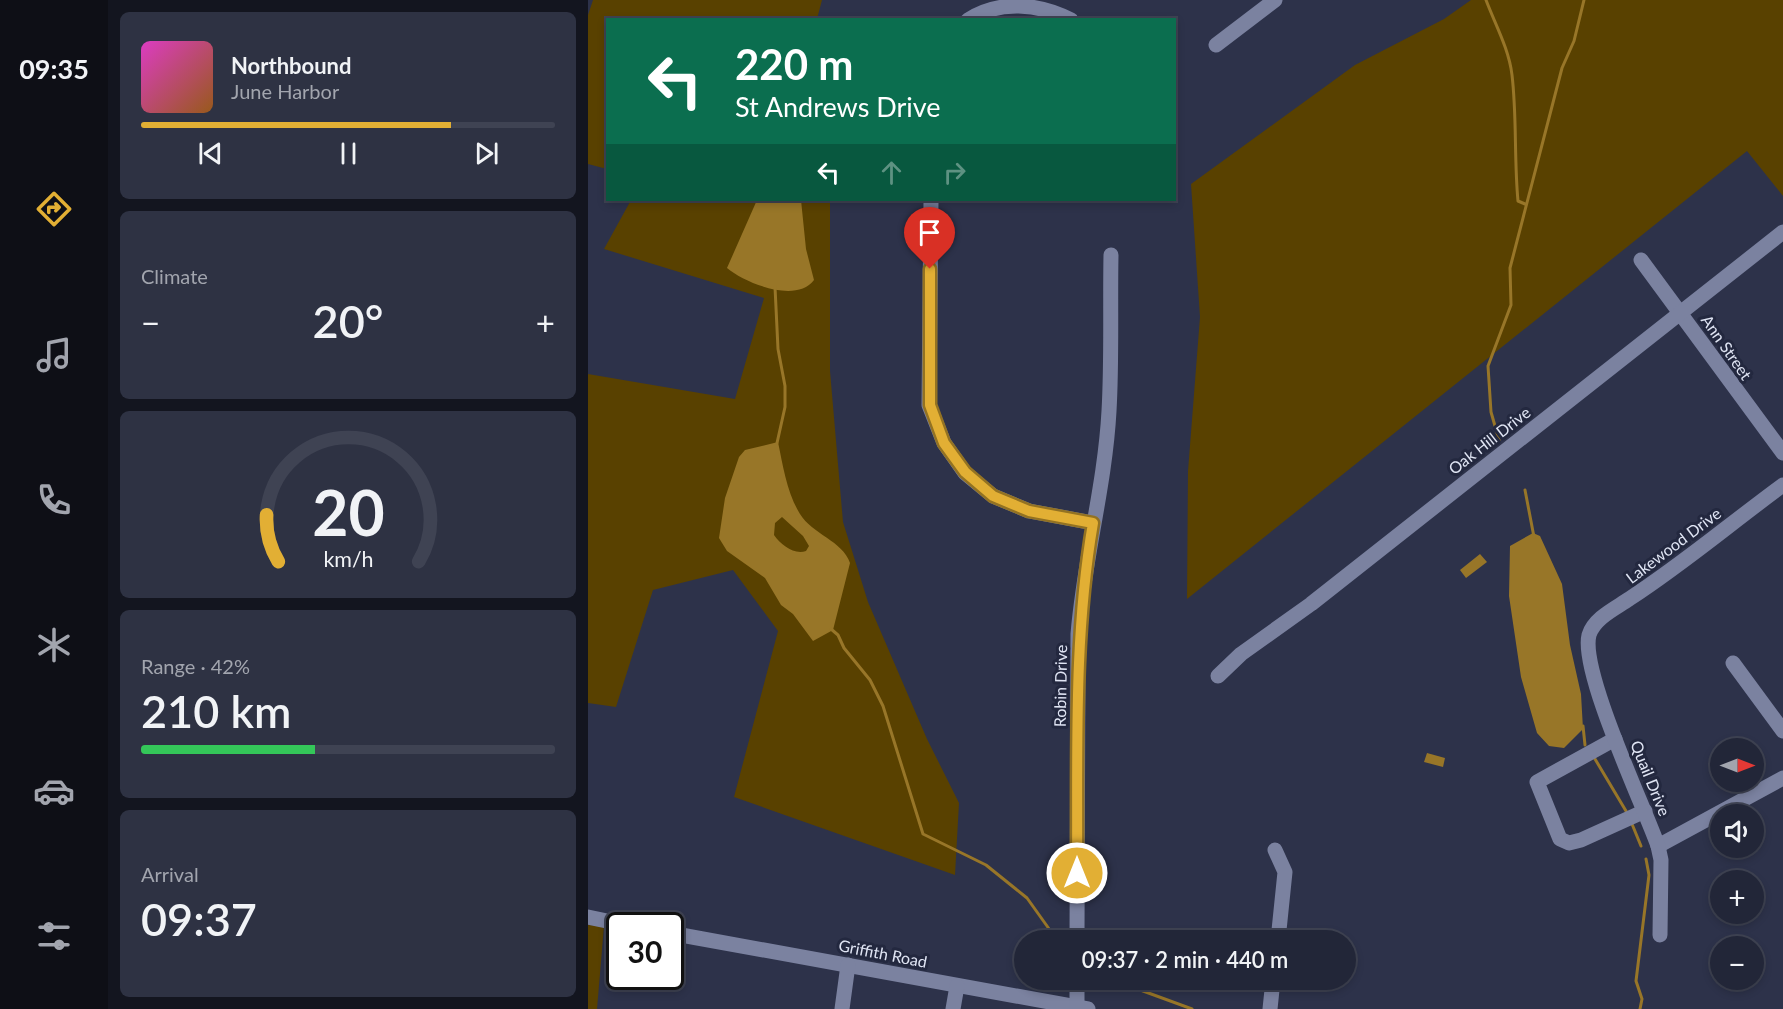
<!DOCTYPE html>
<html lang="en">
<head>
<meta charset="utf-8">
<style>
	body { margin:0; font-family:Lato,sans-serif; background:#2e3243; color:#f1f3f6; height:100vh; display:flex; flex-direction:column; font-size:22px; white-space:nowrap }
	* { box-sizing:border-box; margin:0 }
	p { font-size:20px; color:#a2a5ae }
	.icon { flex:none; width:33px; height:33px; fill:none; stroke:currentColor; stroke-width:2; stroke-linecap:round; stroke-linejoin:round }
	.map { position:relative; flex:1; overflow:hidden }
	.panel { display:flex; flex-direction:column; gap:12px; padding:12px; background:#13151f; width:480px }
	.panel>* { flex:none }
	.guide { position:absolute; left:18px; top:18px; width:570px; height:183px; border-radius:0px; box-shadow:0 3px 9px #0003,0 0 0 2px #3f4353; background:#0b6e4f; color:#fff; overflow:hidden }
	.needle { width:39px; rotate:90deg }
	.tools { position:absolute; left:1122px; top:738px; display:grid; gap:12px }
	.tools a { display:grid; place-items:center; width:54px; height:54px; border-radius:50%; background:#222638; box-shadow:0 3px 9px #0003,0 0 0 2px #3f4353; font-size:30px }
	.speed { position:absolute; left:18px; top:912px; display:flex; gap:12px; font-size:30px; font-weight:700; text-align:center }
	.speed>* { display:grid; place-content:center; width:78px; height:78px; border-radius:50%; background:#222638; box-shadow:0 3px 9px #0003,0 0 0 2px #3f4353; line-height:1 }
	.speed .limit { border:3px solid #111; border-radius:9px; background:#fff; color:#111 }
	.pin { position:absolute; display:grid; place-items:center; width:51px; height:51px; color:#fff; margin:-62px -26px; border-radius:50% 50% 50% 0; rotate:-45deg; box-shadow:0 0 6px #0007 }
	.pin .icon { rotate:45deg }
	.me { position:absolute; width:66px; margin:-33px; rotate:0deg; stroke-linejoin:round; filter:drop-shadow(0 0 4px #0008) }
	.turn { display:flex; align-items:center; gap:21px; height:126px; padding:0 30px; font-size:27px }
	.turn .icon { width:78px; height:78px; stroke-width:2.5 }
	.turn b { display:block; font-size:42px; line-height:51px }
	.lanes { display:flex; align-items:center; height:57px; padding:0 30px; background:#0003; justify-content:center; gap:30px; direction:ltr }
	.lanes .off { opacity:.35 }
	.big { font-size:45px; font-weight:600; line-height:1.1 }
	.panel .widget { flex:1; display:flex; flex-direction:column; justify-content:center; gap:9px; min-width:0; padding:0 21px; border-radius:9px; background:#2e3243 }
	.panel .dial { align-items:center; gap:0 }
	.dial svg { height:156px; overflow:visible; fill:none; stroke:#3f4353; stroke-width:7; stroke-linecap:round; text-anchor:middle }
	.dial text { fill:#f1f3f6; stroke:none }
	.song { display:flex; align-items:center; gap:18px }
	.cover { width:72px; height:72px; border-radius:9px; background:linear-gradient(135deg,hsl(310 70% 55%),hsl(30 70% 35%)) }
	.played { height:6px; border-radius:3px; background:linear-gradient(90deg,#e2af34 75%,#3f4353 75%) }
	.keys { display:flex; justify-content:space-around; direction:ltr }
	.heat { display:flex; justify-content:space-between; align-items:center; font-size:33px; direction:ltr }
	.charge { height:9px; border-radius:4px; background:linear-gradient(90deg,#34c759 42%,#3f4353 0) }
	.trip { position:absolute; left:426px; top:930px; width:342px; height:60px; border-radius:30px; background:#222638; box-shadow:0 3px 9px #0003,0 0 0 2px #3f4353; font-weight:600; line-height:60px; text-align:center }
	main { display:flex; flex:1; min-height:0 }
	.tabs { display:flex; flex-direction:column; width:108px; justify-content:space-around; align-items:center; background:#0e0f16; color:#a2a5ae }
	.tabs .icon { width:42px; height:42px }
	.tabs .current { color:#e2af34 }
	.tabs b { font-size:27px; color:#f1f3f6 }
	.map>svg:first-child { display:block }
</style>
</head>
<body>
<main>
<nav class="tabs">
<b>09:35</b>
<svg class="icon current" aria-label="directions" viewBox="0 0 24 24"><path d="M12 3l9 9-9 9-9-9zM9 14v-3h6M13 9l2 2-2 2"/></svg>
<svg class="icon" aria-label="music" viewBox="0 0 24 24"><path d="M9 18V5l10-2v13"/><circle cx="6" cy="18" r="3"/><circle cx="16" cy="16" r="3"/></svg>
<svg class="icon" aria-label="phone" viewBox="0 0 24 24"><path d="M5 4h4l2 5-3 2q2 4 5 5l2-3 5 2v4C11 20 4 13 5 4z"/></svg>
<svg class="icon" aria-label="climate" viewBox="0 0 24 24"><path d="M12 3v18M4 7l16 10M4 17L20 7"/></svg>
<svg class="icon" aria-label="car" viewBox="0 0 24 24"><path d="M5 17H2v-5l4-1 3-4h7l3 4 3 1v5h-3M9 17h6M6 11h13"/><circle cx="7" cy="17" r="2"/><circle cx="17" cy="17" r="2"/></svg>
<svg class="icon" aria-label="filters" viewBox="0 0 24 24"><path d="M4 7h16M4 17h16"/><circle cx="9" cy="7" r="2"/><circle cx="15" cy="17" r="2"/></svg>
</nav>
<section class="panel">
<div class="widget">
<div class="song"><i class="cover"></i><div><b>Northbound</b><p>June Harbor</p></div></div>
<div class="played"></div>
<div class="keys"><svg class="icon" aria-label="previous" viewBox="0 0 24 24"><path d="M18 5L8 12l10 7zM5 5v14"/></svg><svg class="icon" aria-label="pause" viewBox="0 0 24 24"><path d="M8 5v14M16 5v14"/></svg><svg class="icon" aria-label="next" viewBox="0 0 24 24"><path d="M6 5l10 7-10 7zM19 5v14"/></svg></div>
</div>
<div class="widget"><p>Climate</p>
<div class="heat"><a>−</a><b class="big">20°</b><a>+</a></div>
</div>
<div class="widget dial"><svg viewBox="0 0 100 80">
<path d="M14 69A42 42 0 1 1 86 69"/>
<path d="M14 69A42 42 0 0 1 8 45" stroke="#e2af34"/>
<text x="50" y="56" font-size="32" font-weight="700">20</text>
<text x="50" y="72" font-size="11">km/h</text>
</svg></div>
<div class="widget"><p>Range · 42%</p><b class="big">210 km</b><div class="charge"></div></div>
<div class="widget"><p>Arrival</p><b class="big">09:37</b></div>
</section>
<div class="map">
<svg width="1195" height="1009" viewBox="0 0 1195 1009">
	<rect width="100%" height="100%" fill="#2d324a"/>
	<!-- green -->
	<g fill="#594100">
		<polygon points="5,0 234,0 229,19 20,20 19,169 0,164 0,15"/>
		<polygon points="883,0 1195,0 1195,196 1159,151 599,599 600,471 612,317 603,184 767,65 856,19"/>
		<polygon points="43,200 242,200 242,371 255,522 280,602 339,739 371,803 367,875 146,797 190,631 145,570 65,590 28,707 0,703 0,374 147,399 176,298 16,249"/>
		<polygon points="0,925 16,926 9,1009 0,1009"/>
	</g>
	<!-- water -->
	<g fill="#987628" fill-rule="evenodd">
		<path d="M169 200H213L218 249 226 280C208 304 157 283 139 268Z"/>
		<path d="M190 442C195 466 199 493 212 514 224 534 255 541 262 563L245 630 225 641 205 614 193 605 177 578 139 551 131 538 137 498 151 457 157 450ZM194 517 215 536 221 546 218 551C206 555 193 545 186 535L187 523Z"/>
		<polygon points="945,533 952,536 974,584 982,645 993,694 995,729 976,748 961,746 949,733 933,677 921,596 922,546"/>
		<polygon points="892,554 899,562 878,578 872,570"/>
		<polygon points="839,753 857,758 855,767 836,762"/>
	</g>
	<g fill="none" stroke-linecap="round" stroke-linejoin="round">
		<!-- stream -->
		<g stroke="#987628" stroke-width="3">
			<path d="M898 0C907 24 921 49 924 75 929 117 926 159 930 201L937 204"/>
			<polyline points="187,287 190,349 197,386 197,407 189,443"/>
			<polyline points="911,440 903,412 900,366 923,305 922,268 974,68 986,41 996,0"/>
			<polyline points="937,490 946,537"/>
			<polyline points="243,629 250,635 256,648 282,680 295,706 335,834 398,865 439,898 469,940"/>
			<polyline points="995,726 997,745"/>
			<polyline points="1007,759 1038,811"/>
			<polyline points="1044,824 1053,846"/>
			<polyline points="525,980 604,1009"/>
			<polyline points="1052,1009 1054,999 1048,981 1061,875 1058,859"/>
		</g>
		<!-- minor -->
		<g stroke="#7b82a0" stroke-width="15">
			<path d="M380 20C411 0 450 3 483 20"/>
			<polyline points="628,45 687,0"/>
			<polyline points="343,200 341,405 356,443 377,473 405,496 441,511 505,523"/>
			<polyline points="1053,260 1195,453"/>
			<polyline points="1145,663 1195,731"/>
			<polyline points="630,676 653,654 723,604 1195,232"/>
			<polyline points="1027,739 949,782 972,839 981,843 993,840 1057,811"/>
			<polyline points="1070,846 1195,778"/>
			<polyline points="687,850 697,872 690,940"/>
			<polyline points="0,917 43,926"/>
			<polyline points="82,933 500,1009"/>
			<path d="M1072 935 1073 860 1070 846C1055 804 992 671 1001 635 1006 618 1028 608 1041 599 1095 564 1143 523 1195 485"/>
			<path d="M489 940 490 634C496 559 517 486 521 411 524 359 522 307 523 255"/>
			<polyline points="489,1007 489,980"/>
			<polyline points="254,1009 260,965"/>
			<polyline points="365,1009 369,986"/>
			<polyline points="682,1009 685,980"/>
		</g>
	</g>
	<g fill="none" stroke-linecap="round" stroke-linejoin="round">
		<defs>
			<path id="route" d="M342 269V405L356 443 377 472 405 496 441 511 505 523C485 639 490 756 489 873"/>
		</defs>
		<!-- route casing -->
		<use href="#route" stroke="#937222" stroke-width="15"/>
		<!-- route -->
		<use href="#route" stroke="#e2af34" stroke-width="10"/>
	</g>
	<g text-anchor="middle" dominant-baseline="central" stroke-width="6" stroke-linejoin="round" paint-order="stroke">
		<!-- street labels -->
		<g font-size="16" fill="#e0e5f4" stroke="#23283f">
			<text transform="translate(1139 347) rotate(55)">Ann Street</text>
			<text transform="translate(901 440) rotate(-38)">Oak Hill Drive</text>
			<text transform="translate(1085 545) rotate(-37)">Lakewood Drive</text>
			<text transform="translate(472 686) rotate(-89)">Robin Drive</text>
			<text transform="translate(1063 778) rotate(68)">Quail Drive</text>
			<text transform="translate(295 953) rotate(11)">Griffith Road</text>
		</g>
	</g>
</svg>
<div class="tools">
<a><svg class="needle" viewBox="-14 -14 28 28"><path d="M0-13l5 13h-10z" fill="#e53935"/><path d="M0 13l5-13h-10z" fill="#a2a5ae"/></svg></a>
<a><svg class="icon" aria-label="sound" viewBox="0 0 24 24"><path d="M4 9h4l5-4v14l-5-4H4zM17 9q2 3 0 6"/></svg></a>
<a>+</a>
<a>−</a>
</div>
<div class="speed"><div class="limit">30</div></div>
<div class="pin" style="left:342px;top:269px;background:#d93025"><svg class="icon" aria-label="arrive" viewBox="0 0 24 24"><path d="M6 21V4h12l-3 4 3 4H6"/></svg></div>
<svg class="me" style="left:489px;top:873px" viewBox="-20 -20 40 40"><circle r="17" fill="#e2af34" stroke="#fff" stroke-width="3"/><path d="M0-11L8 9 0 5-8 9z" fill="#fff"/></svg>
<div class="trip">09:37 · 2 min · 440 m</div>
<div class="guide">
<div class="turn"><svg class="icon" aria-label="left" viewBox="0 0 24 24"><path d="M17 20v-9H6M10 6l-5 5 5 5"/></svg><div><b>220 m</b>St Andrews Drive</div></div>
<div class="lanes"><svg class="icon" aria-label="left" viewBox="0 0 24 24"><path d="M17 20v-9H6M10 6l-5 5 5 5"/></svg><svg class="icon off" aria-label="ahead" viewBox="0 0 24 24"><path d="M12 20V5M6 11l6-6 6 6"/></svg><svg class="icon off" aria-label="right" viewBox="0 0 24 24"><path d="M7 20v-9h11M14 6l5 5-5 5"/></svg></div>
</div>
</div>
</main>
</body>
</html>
